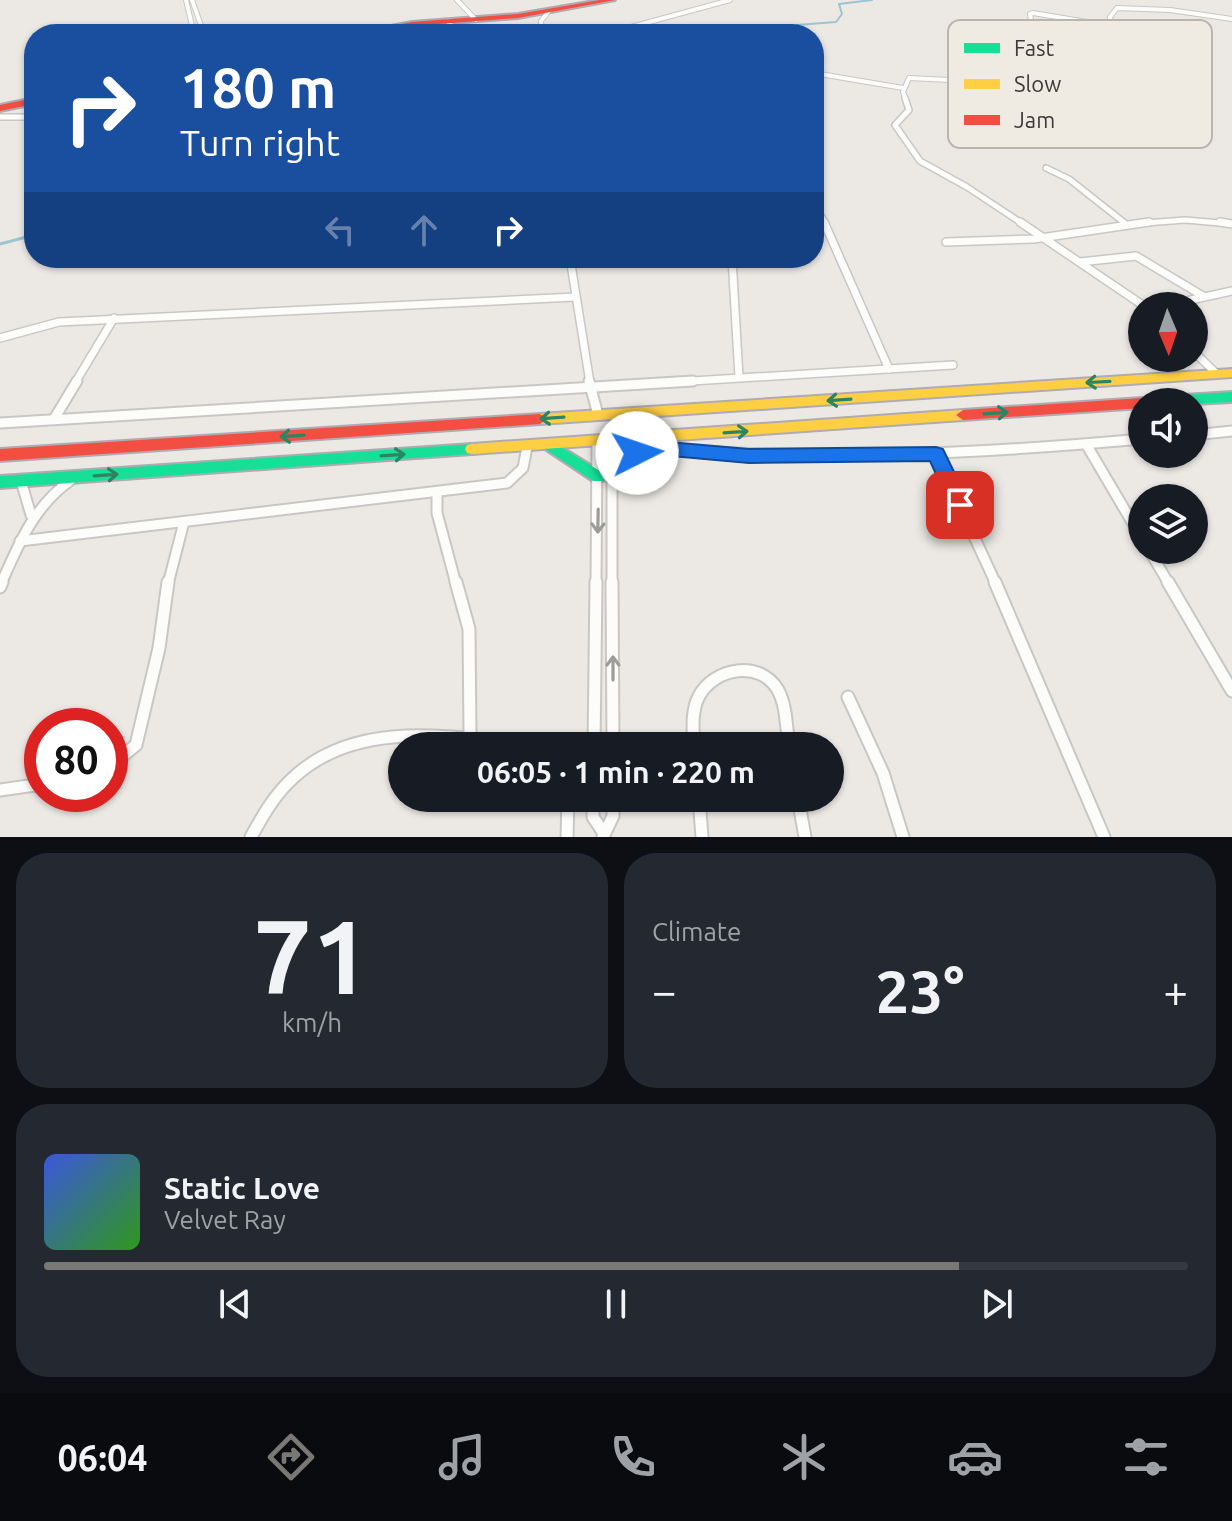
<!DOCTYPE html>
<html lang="en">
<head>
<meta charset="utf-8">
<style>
	body { margin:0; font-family:Ubuntu,sans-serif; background:#242831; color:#f1f3f6; height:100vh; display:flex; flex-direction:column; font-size:30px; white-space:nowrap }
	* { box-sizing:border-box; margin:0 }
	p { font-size:26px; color:#9ea1a6 }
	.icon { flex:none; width:44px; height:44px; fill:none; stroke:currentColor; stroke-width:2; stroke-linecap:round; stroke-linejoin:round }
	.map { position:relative; height:837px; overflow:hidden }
	.sheet { display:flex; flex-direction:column; gap:16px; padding:16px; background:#0d0f14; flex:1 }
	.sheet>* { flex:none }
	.top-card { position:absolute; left:24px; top:24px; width:800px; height:244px; border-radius:32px; box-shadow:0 2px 6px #0004; background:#1a4fa0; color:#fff; overflow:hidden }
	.needle { width:52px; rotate:178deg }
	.tools { position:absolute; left:1128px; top:292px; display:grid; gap:16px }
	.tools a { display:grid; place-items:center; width:80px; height:80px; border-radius:50%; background:#171b24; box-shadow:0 2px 6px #0004; font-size:40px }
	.speed { position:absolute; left:24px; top:708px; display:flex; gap:16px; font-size:40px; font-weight:700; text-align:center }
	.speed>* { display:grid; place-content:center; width:104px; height:104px; border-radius:50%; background:#171b24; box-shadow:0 2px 6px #0004; line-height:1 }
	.speed .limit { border:12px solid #d22; background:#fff; color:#111 }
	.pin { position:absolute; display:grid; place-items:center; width:68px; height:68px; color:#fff; margin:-34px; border-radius:16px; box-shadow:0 4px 12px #0006 }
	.me { position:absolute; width:88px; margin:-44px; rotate:86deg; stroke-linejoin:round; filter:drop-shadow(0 0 6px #0008) }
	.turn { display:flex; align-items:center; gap:28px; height:168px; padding:0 24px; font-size:36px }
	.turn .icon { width:104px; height:104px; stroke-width:2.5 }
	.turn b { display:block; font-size:56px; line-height:68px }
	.lanes { display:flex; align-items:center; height:76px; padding:0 24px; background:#0003; justify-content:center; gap:40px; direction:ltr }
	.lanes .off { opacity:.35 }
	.big { font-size:60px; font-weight:700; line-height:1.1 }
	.sheet .card { flex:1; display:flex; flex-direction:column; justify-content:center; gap:12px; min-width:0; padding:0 28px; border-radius:32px; background:#242831 }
	.sheet .dial { align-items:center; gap:0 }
	.dial b { font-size:104px; line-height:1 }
	.song { display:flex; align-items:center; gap:24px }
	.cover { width:96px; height:96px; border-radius:12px; background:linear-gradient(135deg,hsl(230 70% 55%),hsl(110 70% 35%)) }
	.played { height:8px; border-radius:4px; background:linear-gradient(90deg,#7a7875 80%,#363941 80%) }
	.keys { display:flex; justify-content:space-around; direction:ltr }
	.heat { display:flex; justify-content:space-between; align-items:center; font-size:44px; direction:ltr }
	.sheet .tiles { flex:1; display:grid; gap:16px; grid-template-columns:1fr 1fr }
	.card:last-child { grid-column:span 2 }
	.trip { position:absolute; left:388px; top:732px; width:456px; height:80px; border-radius:40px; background:#171b24; box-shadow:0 2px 6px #0004; font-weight:700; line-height:80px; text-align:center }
	.menu { display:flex; height:128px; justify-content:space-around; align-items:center; background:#090b0e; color:#9ea1a6 }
	.menu .icon { width:56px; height:56px }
	.menu .active { color:#7a7875 }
	.menu b { font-size:36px; color:#f1f3f6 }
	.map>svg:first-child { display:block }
</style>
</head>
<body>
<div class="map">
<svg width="1232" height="837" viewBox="0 0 1232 837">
	<rect width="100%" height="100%" fill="#ece9e5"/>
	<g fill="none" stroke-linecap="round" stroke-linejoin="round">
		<!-- stream-far1 -->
		<polyline stroke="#9cc4d1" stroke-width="2" points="764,34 789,34 795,31 797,25 836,22 842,14 839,4 872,0"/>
		<!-- stream -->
		<polyline stroke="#9cc4d1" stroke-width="3" points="0,244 34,235"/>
		<defs>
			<g id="street-far4">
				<polyline points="186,0 194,34"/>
				<polyline points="192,0 204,34"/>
				<polyline points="457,0 476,20"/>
				<polyline points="448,21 457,34"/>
				<polyline points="542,34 541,21 549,11"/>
				<polyline points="566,34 631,27 730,0"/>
				<polyline points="1035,42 1030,14 1033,13 1111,26"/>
				<polygon points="1115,42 1122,62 1136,86 1133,88 1018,92 992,52 992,44"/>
				<polyline points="1115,42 1110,17 1117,8 1170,10 1232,19"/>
				<polyline points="1002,69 1044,64 1120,64"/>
				<polyline points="814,73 903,88"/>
				<polyline points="906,100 903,92 909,78 1011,83"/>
			</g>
			<g id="street-far3">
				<polyline points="905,98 909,110 895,125 920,161 967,187 1023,224"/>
				<polyline points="0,117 34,117"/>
				<polyline points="1046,168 1069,179 1126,224"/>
				<polyline points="822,217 825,224"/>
				<polyline points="1132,224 1185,220 1232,224"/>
			</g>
			<g id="street-far2">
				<polyline points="824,222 889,369"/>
				<polyline points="1020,222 1144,306"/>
				<polyline points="1220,222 1232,224"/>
				<polyline points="946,242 1034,239 1149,222"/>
				<polyline points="570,258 590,383"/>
				<polyline points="732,258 739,377"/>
				<polyline points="1080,262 1136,256 1203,296"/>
				<polyline points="1164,306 1232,291"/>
				<polyline points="0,338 59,322 575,297"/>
				<polyline points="1194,352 1217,374"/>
				<polyline points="75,383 114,318"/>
				<polyline points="660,383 953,365"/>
			</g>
			<g id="street-far1">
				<polyline points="589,381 598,415"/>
				<polyline points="54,419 77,381"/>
				<polyline points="0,423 693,381"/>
				<polyline points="1194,435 1232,431"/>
				<polyline points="612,442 612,584"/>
				<polyline points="1086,444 1142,539"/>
				<path d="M646 447C812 462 976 454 1142 439"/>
				<polyline points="936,454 996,584"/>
				<polyline points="21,481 31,515"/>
				<polyline points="437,492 437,513 456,584"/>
				<polyline points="20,541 507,483 523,468 527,447"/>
				<polyline points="1149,550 1169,584"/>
				<path d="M1 584C19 543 34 506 71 480"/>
				<polyline points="168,584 184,522"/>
				<polyline points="596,584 597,443"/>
			</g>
			<g id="street">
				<polyline points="456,582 469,629 470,735"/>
				<polyline points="612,582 613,746"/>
				<polyline points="995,582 1104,837"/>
				<polyline points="1168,582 1232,691"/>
				<polyline points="0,587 2,582"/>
				<polyline points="848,697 883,773 903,837"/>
				<polyline points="594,746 596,582"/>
				<path d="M694 746C693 730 691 711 699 696 714 668 760 659 778 690 787 707 786 728 789 746"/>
				<polyline points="110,766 136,745 159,648 168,582"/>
				<polyline points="0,790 42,784"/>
				<polyline points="593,798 593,817 603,832"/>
				<polyline points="699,798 702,837"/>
				<polyline points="798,798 805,837"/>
				<path d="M251 837C263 815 275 794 294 777 351 725 431 734 501 742 522 744 542 744 563 746"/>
				<polyline points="567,837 568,798"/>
				<polyline points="603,837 613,816 613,798"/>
			</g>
			<g id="fast">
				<polygon points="1232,392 1232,402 1194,404 1194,402 1145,402 1152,397"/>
				<polygon points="550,440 603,473 606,477 603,481 593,481 545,449 543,445 545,441"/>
				<polygon points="472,444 477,445 479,449 477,453 472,454 0,488 0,476"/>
			</g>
			<g id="slow">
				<polygon points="1232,369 1232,377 540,424 533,419 540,414"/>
				<path d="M963 410 970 415 963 420 663 441 630 467 618 481H608L605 477C615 462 628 453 642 442L472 454 467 453 465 449 467 445 472 444Z"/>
			</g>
			<g id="jam">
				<polygon points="600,0 615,0 518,18 412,26 366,34 349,34 412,22 518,14"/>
				<polygon points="34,98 34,104 0,111 0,105"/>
				<polygon points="1142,398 1148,402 1142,402 1142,408 963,420 956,415 963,410"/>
				<polygon points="540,414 547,419 540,424 0,461 0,449"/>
			</g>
		</defs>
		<!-- street-far4 casing -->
		<use href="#street-far4" stroke="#c9c7c4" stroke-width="6"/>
		<!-- street-far3 casing -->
		<use href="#street-far3" stroke="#c9c7c4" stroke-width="8"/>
		<!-- street-far2 casing -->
		<use href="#street-far2" stroke="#c9c7c4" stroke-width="10"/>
		<!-- street-far1 casing -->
		<use href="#street-far1" stroke="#c9c7c4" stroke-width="13"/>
		<!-- street casing -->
		<use href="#street" stroke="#c9c7c4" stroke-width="15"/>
		<!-- fast casing -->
		<use href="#fast" stroke="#b0abb3" stroke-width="4"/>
		<!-- slow casing -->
		<use href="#slow" stroke="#b0abb3" stroke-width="4"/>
		<!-- jam casing -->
		<use href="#jam" stroke="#b0abb3" stroke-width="4"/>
		<!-- street-far4 -->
		<use href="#street-far4" stroke="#fcfcfb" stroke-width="4"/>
		<!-- street-far3 -->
		<use href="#street-far3" stroke="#fcfcfb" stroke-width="5"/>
		<!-- street-far2 -->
		<use href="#street-far2" stroke="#fcfcfb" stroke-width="7"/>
		<!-- street-far1 -->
		<use href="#street-far1" stroke="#fcfcfb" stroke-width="9"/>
		<!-- street -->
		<use href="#street" stroke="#fcfcfb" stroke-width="11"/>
		<!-- fast -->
		<use href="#fast" fill="#16e098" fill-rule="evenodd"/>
		<!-- slow -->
		<use href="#slow" fill="#ffcf43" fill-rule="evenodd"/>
		<!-- jam -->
		<use href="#jam" fill="#f24e42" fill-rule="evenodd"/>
	</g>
	<!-- one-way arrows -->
	<defs><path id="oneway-shaft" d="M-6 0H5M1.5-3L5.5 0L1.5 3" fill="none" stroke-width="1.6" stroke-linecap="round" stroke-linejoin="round" transform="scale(2)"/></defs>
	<g stroke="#2b8563">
		<use href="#oneway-shaft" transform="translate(1098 382) rotate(177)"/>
		<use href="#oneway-shaft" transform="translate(839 400) rotate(176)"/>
		<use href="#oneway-shaft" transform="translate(996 413) rotate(-4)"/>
		<use href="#oneway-shaft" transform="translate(552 418) rotate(176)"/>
		<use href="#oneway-shaft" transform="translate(736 432) rotate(-4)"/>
		<use href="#oneway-shaft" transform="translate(292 436) rotate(176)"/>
		<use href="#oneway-shaft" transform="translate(393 455) rotate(-4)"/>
		<use href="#oneway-shaft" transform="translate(106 475) rotate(-4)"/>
	</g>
	<g stroke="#9c9c9a">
		<use href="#oneway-shaft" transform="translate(598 521) rotate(91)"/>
		<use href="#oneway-shaft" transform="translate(613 668) rotate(-90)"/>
	</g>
	<!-- route -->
	<polygon fill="#1a73e8" stroke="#114b97" stroke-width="2" points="645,440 749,449 936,447 943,449 970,505 967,511 953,511 930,461 749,463 649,454 637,460 631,458 628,453"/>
	<!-- legend -->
	<rect x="948" y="20" width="264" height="128" rx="12" fill="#efeae2" stroke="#bab6af" stroke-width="2"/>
	<rect x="964" y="43" width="36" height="10" fill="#16e098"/>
	<rect x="964" y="79" width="36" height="10" fill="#ffcf43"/>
	<rect x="964" y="115" width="36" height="10" fill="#f24e42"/>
	<g font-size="22" fill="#3d3b38">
		<text x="1014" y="56">Fast</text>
		<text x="1014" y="92">Slow</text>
		<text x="1014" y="128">Jam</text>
	</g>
</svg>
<div class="tools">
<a><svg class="needle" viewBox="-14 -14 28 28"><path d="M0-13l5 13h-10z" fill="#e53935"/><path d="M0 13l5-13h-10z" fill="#9ea1a6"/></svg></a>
<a><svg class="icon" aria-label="sound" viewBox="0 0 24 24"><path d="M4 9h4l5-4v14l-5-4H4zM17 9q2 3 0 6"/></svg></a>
<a><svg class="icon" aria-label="layers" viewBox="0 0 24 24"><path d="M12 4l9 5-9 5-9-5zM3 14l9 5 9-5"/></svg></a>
</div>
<div class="speed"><div class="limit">80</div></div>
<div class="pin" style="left:960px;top:505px;background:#d93025"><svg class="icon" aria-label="arrive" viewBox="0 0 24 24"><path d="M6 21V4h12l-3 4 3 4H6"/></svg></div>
<svg class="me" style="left:637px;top:453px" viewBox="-20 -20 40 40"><circle r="19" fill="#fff"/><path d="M0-13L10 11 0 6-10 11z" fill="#1a73e8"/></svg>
<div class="trip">06:05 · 1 min · 220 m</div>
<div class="top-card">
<div class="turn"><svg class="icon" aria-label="right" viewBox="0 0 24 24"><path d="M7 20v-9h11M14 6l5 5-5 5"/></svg><div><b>180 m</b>Turn right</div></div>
<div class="lanes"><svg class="icon off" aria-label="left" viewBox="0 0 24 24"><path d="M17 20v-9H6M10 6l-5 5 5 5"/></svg><svg class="icon off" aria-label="ahead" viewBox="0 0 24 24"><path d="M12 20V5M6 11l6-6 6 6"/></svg><svg class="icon" aria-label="right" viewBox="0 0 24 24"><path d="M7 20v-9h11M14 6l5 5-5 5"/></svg></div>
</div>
</div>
<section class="sheet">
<div class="tiles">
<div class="card dial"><b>71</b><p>km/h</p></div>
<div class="card"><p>Climate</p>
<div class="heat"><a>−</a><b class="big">23°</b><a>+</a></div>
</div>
<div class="card">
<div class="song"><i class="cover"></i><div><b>Static Love</b><p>Velvet Ray</p></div></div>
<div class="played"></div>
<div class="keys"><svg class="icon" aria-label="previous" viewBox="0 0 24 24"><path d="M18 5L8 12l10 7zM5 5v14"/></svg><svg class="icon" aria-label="pause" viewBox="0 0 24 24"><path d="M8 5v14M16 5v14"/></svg><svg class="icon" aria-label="next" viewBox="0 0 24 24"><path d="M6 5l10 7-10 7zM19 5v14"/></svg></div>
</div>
</div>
</section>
<nav class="menu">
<b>06:04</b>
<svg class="icon active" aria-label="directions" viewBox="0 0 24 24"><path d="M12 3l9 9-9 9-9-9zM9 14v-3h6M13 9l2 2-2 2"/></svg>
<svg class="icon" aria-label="music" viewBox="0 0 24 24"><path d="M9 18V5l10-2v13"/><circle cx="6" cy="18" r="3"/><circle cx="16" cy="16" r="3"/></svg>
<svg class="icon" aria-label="phone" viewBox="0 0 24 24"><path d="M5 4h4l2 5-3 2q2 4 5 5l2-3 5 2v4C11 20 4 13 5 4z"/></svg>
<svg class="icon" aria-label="climate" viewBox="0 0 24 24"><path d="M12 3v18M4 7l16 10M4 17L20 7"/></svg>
<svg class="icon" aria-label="car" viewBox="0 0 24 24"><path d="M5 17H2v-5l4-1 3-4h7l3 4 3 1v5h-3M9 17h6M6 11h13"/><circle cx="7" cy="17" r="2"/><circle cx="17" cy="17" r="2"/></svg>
<svg class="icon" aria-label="filters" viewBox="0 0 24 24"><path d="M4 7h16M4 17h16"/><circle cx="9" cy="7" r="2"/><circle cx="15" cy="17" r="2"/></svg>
</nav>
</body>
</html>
